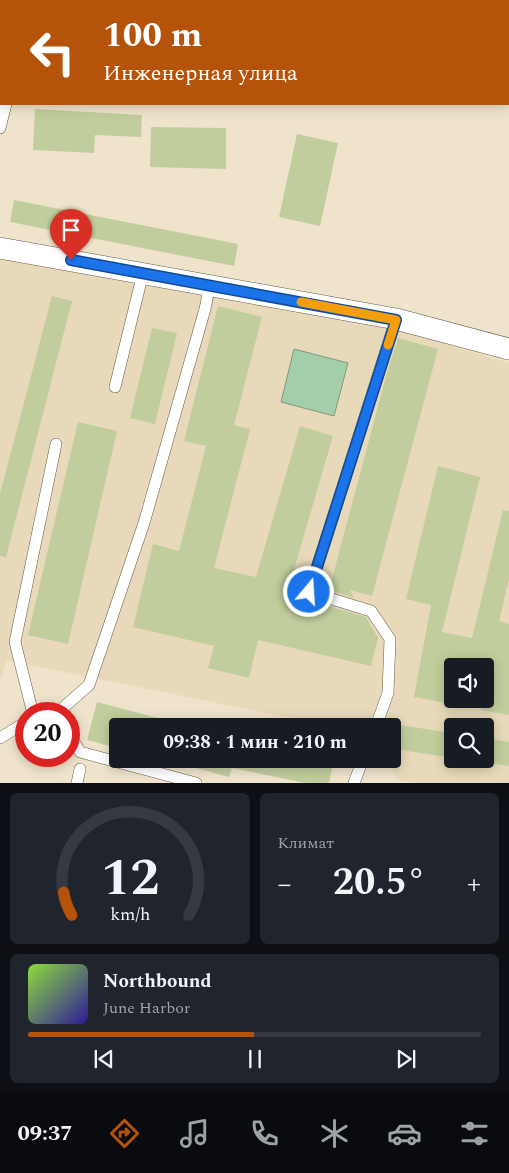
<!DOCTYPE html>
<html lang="ru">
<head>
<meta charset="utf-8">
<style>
	body { margin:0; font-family:Spectral,serif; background:#20242c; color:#f1f3f6; height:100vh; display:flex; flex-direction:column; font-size:19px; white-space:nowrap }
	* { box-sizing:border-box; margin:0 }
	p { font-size:16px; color:#9ea1a6 }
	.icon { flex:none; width:28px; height:28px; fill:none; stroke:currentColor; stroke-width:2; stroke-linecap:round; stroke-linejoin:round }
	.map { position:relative; height:783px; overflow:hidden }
	.side { display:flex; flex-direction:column; gap:10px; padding:10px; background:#0d0f14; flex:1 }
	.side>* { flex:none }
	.top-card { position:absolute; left:0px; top:0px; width:510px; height:105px; box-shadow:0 2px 12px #0003; background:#b45309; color:#fff; overflow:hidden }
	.buttons { position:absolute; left:444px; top:658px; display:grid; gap:10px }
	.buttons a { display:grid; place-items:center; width:50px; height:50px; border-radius:5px; background:#171b24; box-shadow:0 2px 12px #0003; font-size:25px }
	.speed { position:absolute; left:15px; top:702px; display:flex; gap:10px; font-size:25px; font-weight:700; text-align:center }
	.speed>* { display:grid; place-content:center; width:65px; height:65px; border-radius:50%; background:#171b24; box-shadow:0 2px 12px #0003; line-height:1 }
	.speed .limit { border:8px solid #d22; background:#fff; color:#111 }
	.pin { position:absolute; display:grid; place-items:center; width:42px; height:42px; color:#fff; margin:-51px -21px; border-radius:50% 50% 50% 0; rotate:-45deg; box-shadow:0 0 5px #0007 }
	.pin .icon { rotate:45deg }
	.me { position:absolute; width:55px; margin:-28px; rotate:18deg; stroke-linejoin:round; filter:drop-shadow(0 0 4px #0008) }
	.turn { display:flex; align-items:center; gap:18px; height:105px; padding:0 20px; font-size:22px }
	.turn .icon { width:65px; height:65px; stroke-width:2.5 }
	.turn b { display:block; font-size:35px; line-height:42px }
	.big { font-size:38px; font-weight:700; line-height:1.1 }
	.side .card { flex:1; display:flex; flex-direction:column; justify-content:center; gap:8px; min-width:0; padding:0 18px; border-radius:8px; background:#20242c }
	.side .dial { align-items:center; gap:0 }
	.dial svg { height:130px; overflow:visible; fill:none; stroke:#363941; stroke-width:7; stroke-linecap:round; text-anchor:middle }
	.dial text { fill:#f1f3f6; stroke:none }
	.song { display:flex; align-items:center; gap:15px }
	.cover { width:60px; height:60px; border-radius:8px; background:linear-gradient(135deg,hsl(90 70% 55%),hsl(250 70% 35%)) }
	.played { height:5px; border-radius:2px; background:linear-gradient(90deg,#b45309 50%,#363941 50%) }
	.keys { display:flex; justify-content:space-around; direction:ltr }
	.heat { display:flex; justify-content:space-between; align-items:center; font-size:28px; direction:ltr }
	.side .tiles { flex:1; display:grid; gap:10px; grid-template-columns:1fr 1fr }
	.card:last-child { grid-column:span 2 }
	.trip { position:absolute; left:109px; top:718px; width:292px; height:50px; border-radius:5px; background:#171b24; box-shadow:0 2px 12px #0003; font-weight:700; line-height:50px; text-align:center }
	.dock { display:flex; height:80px; justify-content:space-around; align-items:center; background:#090b0e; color:#9ea1a6 }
	.dock .icon { width:35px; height:35px }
	.dock .current { color:#b45309 }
	.dock b { font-size:22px; color:#f1f3f6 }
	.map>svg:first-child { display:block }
</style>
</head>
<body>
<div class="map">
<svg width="509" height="783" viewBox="0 0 509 783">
	<rect width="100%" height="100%" fill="#efe4cb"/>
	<!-- built -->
	<path fill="#e7d9b9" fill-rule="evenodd" d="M0 258 400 330 509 363V783H415L398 780 385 759H392V726H330L6 660 0 681ZM452 666H485V699H452ZM452 726H485V759H452Z"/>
	<!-- water -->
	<polygon fill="#a4cdaa" stroke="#7f9b7f" points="294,349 348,363 334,416 281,402"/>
	<!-- building -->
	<g fill="#c2cd9d">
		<polygon points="35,109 142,115 141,137 95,135 94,153 33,150"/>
		<polygon points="151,127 226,128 226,169 150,167"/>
		<polygon points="297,134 338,143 320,226 279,217"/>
		<polygon points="14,200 238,244 234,266 10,222"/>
		<polygon points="52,296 72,301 6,557 0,556 0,494"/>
		<polygon points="218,306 262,317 234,425 250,429 214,568 256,577 300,426 333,436 285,600 324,609 325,605 366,617 378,638 371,666 258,640 249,678 208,668 214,646 133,627 153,544 179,551 206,446 184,441"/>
		<polygon points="152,328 177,333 155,424 130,418"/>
		<polygon points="398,338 438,349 372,596 350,590 354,598 329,590 388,369"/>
		<polygon points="78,422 117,431 68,644 28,635"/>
		<polygon points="438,466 480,477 442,632 472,638 503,510 509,511 509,579 499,621 509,624 509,715 481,710 493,666 452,666 452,704 414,697 431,605 406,599"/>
		<polygon points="97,702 169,721 168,726 118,726 118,748 87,740"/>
		<polygon points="399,725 452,733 452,758 395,749"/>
		<polygon points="485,738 509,742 509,766 485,762"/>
		<polygon points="182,759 334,759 329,783 305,783 232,768 229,777 181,764"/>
	</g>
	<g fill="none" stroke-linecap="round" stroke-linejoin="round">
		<defs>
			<g id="lane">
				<polyline points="6,0 6,1"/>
				<polyline points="0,128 6,104"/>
				<polyline points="115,387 143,273"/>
				<polyline points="33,714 15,642 56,444"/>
				<polyline points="51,714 57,713 89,685 144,523 205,309 210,285"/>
				<polyline points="376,726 388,693 390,639 371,611 309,592 396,319"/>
				<polyline points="69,733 80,752 196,783"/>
				<polyline points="0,738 26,722"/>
				<polyline points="77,783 80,769"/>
				<polyline points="354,783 363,759"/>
			</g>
			<polyline id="street" points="0,248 396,319 509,349"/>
		</defs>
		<!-- lane casing -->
		<use href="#lane" stroke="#675d47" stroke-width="12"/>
		<!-- street casing -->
		<use href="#street" stroke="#675d47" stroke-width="22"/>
		<!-- lane -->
		<use href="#lane" stroke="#fff" stroke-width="11"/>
		<!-- street -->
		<use href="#street" stroke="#fff" stroke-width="21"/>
	</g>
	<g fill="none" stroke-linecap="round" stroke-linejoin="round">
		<defs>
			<polyline id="route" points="71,260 396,320 309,592"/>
		</defs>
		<!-- route casing -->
		<use href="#route" stroke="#114b97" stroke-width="12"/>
		<!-- route -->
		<use href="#route" stroke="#1a73e8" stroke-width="9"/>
		<!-- slow -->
		<polyline stroke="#f59e0b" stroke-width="9" points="301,302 396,320 388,345"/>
	</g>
</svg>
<div class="buttons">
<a><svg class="icon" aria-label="sound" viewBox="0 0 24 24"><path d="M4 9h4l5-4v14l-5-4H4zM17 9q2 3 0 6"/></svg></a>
<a><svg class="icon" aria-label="search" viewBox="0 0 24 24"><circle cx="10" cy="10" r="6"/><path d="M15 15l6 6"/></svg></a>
</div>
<div class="speed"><div class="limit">20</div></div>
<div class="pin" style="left:71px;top:260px;background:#d93025"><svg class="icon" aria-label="arrive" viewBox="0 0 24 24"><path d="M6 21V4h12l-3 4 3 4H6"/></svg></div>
<svg class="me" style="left:309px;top:592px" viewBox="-20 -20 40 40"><circle r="17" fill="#1a73e8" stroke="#fff" stroke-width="3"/><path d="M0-11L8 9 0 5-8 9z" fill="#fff"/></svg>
<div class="trip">09:38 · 1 мин · 210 m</div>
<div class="top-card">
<div class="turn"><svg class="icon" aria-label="left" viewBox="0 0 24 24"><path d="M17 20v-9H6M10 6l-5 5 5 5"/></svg><div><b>100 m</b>Инженерная улица</div></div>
</div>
</div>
<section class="side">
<div class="tiles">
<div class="card dial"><svg viewBox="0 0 100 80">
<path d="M14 69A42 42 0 1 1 86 69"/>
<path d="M14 69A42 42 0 0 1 9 55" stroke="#b45309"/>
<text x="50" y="56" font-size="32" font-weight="700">12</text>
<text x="50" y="72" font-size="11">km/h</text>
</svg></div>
<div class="card"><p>Климат</p>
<div class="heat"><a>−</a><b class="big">20.5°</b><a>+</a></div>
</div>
<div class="card">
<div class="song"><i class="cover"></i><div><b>Northbound</b><p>June Harbor</p></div></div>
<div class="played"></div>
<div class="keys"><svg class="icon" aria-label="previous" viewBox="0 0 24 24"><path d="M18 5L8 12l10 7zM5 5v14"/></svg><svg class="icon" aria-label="pause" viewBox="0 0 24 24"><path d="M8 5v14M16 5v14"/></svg><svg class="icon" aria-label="next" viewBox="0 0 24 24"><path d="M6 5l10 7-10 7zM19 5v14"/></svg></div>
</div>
</div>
</section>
<nav class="dock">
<b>09:37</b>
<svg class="icon current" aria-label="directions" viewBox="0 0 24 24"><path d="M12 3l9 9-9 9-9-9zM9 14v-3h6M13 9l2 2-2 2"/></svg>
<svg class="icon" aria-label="music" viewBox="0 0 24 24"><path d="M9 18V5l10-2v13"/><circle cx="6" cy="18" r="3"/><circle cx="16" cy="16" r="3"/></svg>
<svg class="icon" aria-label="phone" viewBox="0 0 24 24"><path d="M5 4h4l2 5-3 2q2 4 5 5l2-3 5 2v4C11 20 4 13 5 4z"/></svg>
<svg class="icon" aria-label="climate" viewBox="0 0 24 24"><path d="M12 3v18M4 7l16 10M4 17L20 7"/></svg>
<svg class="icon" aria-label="car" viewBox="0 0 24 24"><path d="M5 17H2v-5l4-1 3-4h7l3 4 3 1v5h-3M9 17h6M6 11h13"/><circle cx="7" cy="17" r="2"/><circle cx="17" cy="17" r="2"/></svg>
<svg class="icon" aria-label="filters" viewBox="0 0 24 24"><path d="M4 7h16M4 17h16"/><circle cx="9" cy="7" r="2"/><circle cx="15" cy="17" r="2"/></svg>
</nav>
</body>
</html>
